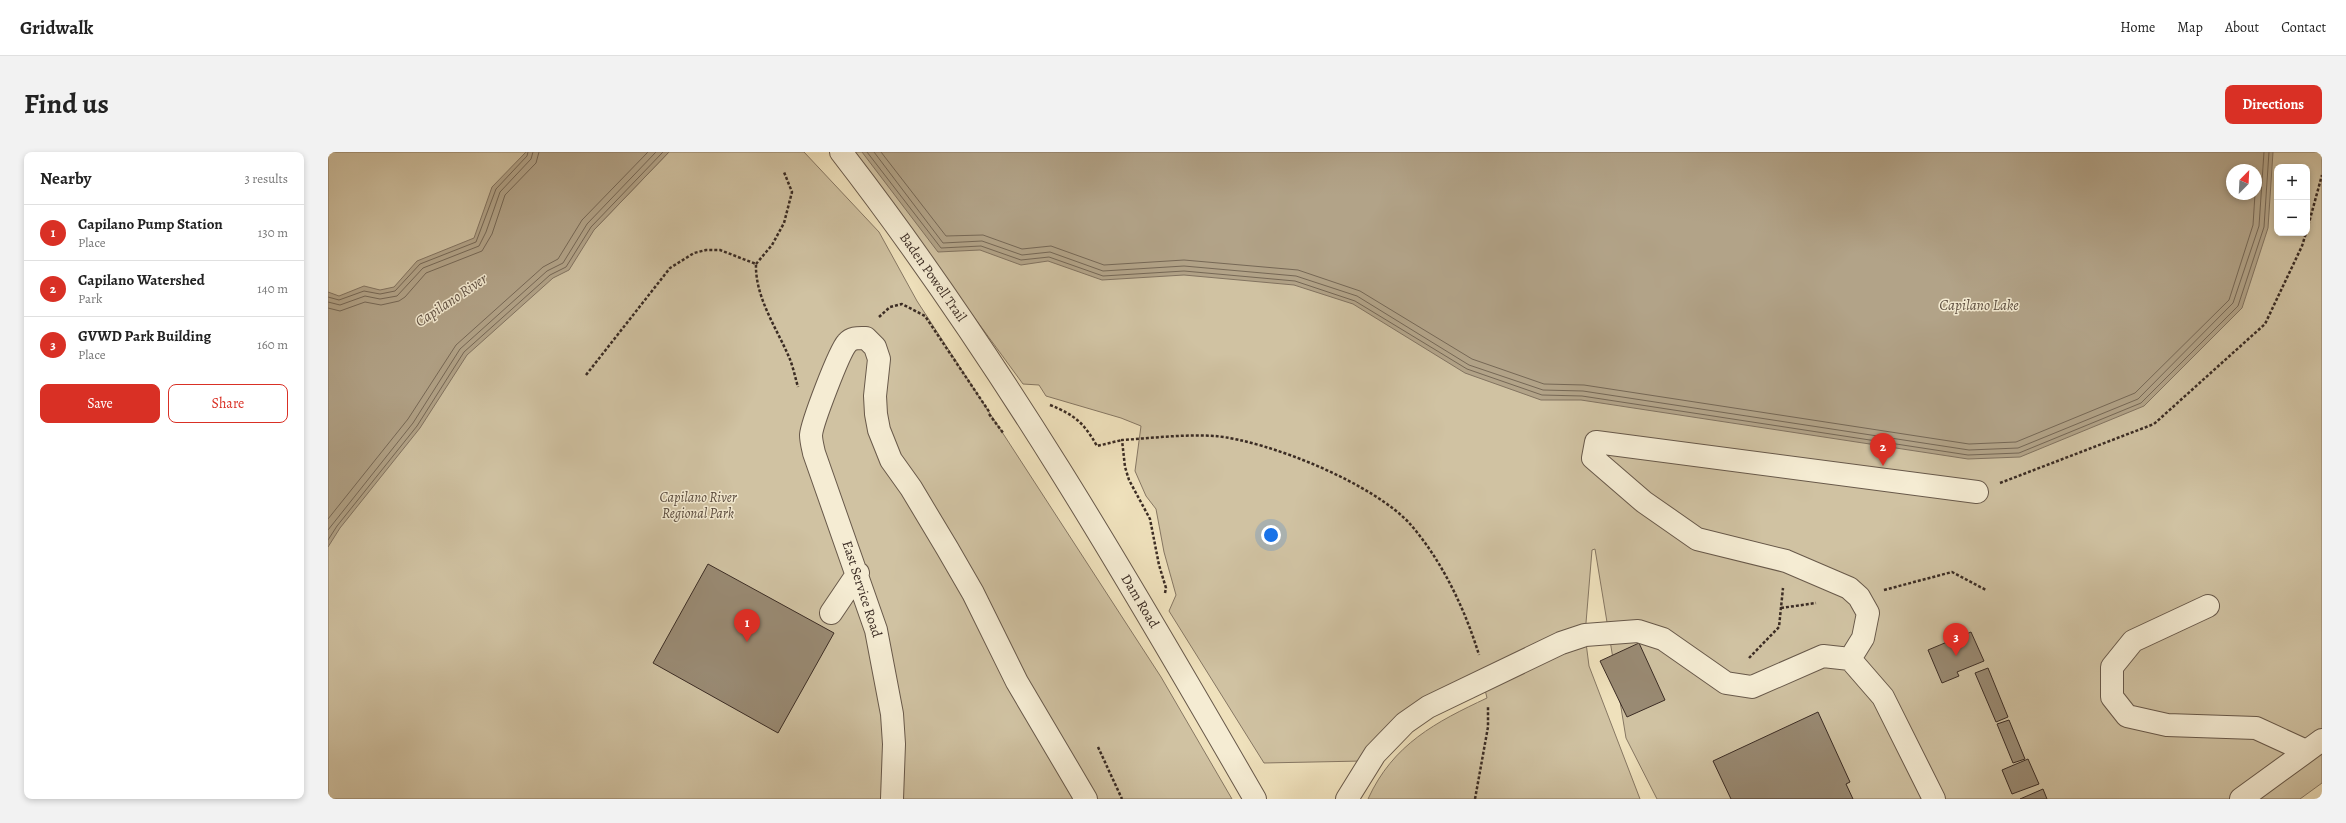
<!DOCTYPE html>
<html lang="en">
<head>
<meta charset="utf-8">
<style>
  :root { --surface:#fff; --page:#f2f2f2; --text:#222; --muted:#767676; --line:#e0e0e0; --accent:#d93025 }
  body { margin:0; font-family:Alegreya,serif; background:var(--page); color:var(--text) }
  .controls { position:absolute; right:12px; top:12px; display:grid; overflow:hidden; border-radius:8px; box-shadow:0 2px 6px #0003 }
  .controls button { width:36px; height:36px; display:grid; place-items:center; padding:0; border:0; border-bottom:1px solid var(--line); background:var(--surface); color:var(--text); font:20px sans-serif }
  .compass { position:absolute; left:1898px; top:12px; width:36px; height:36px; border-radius:50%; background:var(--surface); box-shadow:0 2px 6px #0003; rotate:24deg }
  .you { position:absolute; left:943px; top:383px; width:14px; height:14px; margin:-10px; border:3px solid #fff; border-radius:50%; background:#1a73e8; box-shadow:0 0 0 6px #1a73e833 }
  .badge { display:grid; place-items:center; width:26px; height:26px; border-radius:50%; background:var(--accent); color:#fff; font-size:13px; font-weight:700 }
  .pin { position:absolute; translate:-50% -33px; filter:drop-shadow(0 1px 2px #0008) }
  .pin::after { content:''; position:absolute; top:21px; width:14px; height:12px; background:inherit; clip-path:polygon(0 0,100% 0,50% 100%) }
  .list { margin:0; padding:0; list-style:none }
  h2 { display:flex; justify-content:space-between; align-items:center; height:52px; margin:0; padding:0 16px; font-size:17px }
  h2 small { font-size:13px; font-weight:400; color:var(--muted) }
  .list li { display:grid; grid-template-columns:26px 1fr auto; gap:12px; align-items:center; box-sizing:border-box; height:56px; padding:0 16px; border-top:1px solid var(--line) }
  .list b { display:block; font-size:15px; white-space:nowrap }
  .list p { margin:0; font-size:13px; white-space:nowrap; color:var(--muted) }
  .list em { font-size:13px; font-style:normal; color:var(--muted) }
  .actions { display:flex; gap:8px; padding:12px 16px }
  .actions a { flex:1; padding:9px 0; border:1px solid var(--accent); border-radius:8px; text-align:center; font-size:14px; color:var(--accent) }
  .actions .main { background:var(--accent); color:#fff }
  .map { position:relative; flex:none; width:1994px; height:647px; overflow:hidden; border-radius:8px }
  header { display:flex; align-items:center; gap:24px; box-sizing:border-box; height:56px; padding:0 20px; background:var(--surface); border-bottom:1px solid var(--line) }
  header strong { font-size:19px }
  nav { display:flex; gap:22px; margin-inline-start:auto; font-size:14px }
  .intro { display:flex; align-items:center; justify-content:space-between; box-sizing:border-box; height:96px; padding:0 24px }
  h1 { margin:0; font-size:28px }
  .button { padding:10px 18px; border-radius:8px; background:var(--accent); color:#fff; font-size:14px; font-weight:700 }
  main { display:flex; gap:24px; padding:0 24px }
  aside { flex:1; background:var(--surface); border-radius:8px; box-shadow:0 2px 6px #0003 }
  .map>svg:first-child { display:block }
</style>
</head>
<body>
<header>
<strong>Gridwalk</strong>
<nav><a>Home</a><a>Map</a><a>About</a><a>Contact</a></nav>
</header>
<div class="intro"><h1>Find us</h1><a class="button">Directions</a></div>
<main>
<aside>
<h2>Nearby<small>3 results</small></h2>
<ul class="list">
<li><span class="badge">1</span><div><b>Capilano Pump Station</b><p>Place</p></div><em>130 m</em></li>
<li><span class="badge">2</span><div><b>Capilano Watershed</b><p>Park</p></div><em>140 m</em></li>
<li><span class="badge">3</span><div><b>GVWD Park Building</b><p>Place</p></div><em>160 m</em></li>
</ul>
<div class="actions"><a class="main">Save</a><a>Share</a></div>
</aside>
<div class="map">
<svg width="1994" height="647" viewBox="0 0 1994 647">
  <rect width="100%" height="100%" fill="#efe1bc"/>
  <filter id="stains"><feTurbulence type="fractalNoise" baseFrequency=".005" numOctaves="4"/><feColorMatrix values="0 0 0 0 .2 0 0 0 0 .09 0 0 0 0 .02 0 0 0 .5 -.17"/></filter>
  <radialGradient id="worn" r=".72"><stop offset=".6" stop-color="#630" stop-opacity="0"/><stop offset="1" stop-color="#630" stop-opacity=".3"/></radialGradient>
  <!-- green -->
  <path fill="#d0c2a2" stroke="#867763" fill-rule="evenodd" d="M0,0H198L191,8L266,78L341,0H476L551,80L589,149L833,525L904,647H0Z
    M525,0H1994V631L1972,647H1329L1298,586L1267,397L1264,398L1257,483L1261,514L1312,647H1040C1065,592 1108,570 1159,546L1153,521L1035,609L936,611L841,459L848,443L836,400L828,357L818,344L807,319L813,274L793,266L718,244L711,233L695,232ZM1949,15H1979V81H1949ZM1904,18H1928V42H1904Z"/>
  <!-- water -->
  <path fill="#b2a388" stroke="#827360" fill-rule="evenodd" d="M198,0H341L266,78L241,118L225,126L139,203L92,276L12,376L0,395V140L11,144L36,134L52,138L66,135L89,109L146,86L164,35Z
    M534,0H1945L1940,76L1914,156L1816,254L1692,305L1640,307L1253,248H1213L1137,221L1025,152L966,133L856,123L774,128L720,109L693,113L652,98L610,100ZM1904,18H1928V42H1904Z"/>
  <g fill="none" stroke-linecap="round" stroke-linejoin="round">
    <!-- shore -->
    <path stroke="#766856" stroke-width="1" d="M539,0L613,96L653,94L693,108L721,105L775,124L856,119L967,129L1027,149L1139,217L1214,243L1254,244L1640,303L1691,301L1813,251L1910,154L1936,75L1941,0
      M546,0L615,91L654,89L694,103L722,100L775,119L856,114L968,124L1029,144L1141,213L1215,238L1255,239L1641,298L1690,296L1810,247L1905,151L1931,74L1936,0
      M553,0L618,84L655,83L694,97L723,94L776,113L856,108L970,118L1032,139L1144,207L1216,232L1256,233L1641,292L1688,290L1807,241L1901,148L1925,73L1927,42
      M0,145L11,148L36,139L52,142L67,139L92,112L148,90L168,37L199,4L200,0
      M0,150L12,153L37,144L52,147L69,144L95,116L151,94L158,80L172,40L203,7L205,0
      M0,156L12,159L37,150L53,153L71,149L77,145L98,121L154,99L164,82L177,43L208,11L211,0
      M0,367L80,267L128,193L215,115L230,107L254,68L320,0
      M0,378L85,271L132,197L219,119L235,111L259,72L328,0
      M0,388L9,374L89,274L136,200L222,123L238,115L263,75L335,0"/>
  </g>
  <!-- building -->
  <path fill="#998a73" stroke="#3b2c24" d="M380,412L506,481L450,581L325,511Z
    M1643,480L1656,509L1629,520L1631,524L1614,531L1600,498Z
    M1311,491L1337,548L1299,565L1272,509Z
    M1660,516L1680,565L1668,570L1647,521Z
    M1490,560L1522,630L1518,632L1525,647H1403L1385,609Z
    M1681,568L1697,607L1685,611L1669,572Z
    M1700,607L1711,632L1684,642L1674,618Z
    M1715,637L1719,647H1692Z"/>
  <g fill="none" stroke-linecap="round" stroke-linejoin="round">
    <!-- minor casing -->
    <g stroke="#68594a" stroke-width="24">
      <path id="minor" d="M513,0C670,203 799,425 927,647
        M1880,454L1805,489L1784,515V545L1799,564L1839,573L1928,576L1978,599
        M503,461L530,421
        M1522,507L1535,486L1540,461L1531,445L1521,436L1458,409L1369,387L1316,350L1265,306L1268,290L1649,340
        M564,647L566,592L564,562L548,478L486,301C485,296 483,289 483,283C484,271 511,200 519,191C524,185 531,186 538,186L547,195L551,207L547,244L548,262L551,278L563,308L583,336L619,396L645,441L689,530L758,647
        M1019,647L1047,602L1077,571L1100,555L1233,491L1257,483L1310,479L1335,487L1398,531L1424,535L1495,504L1522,507L1555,545L1606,647
        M1913,647L1994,588"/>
    </g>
    <!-- path -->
    <path stroke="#3b2c24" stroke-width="2.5" stroke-dasharray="3 2" stroke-linecap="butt" d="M1979,78L1994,23
      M428,112L444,93L456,71L464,40L456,20
      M551,165L562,155L574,152L597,164L662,261
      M258,223L342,116L366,101L378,98H392L428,112C427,145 448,175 461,205C465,214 467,225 470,235
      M722,253C747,263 756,271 769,294L794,288
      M661,262L676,282
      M1672,331L1826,272L1937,172L1974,94L1978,81
      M1556,438L1624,420L1658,438
      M837,441L838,436L831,413L822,367L801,328L797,315L794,288C825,286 856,282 887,284C941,289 1047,332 1083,373C1114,409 1137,457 1151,503
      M1453,456L1488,451
      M1421,506L1451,475L1455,436
      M770,595L794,647
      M1147,647L1160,575V555"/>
    <!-- minor -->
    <use href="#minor" stroke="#f5ecd3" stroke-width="22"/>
  </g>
  <g text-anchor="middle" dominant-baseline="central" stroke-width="3" stroke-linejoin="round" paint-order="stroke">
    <!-- street labels -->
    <g font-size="14" fill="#3b2c24" stroke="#f5ecd3">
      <text transform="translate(605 125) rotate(55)">Baden Powell Trail</text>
      <text transform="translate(534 437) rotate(72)">East Service Road</text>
      <text transform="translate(812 449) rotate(59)">Dam Road</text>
    </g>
    <!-- park labels -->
    <g font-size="14" font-style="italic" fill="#594a3d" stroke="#f5ecd3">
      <text x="370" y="345">Capilano River<tspan x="370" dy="16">Regional Park</tspan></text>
    </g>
    <!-- water labels -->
    <g font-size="15" font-style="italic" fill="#5f5042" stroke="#f5ecd3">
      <text transform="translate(123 148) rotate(-34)">Capilano River</text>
      <text x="1651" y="153">Capilano Lake</text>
    </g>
  </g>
  <rect width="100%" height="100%" filter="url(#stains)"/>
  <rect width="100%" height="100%" fill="url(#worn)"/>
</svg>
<div class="controls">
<button>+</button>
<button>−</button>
</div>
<svg class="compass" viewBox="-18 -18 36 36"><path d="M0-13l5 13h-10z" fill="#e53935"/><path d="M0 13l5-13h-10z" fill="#767676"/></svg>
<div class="you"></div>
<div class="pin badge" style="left:419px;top:490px">1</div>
<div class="pin badge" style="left:1555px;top:314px">2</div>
<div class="pin badge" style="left:1628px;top:504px">3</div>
</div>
</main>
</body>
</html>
